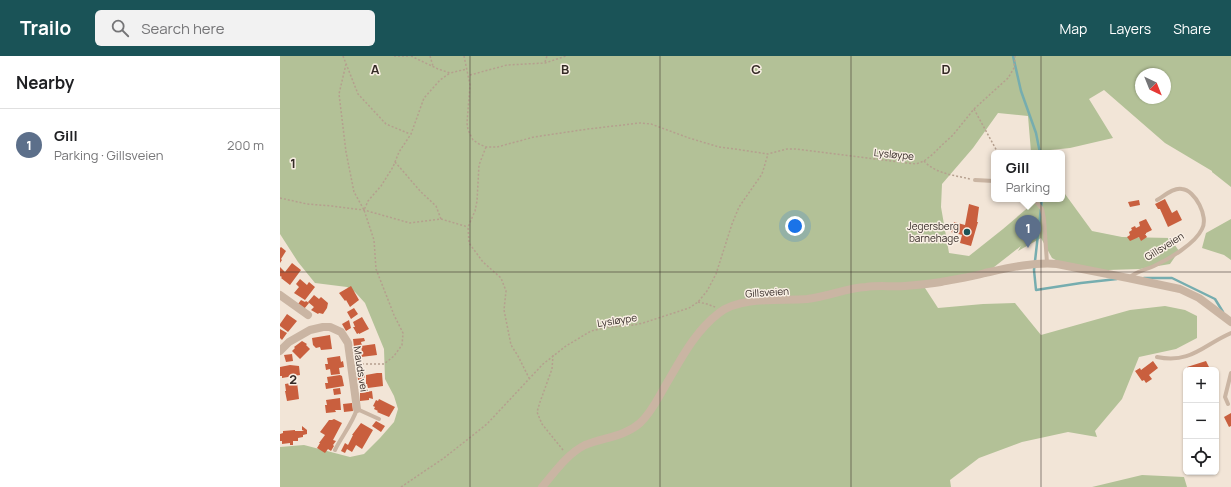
<!DOCTYPE html>
<html lang="en">
<head>
<meta charset="utf-8">
<style>
  :root { --surface:#fff; --page:#f2f2f2; --text:#202124; --muted:#757577; --line:#e0e0e0; --accent:#1a5357 }
  body { margin:0; font-family:Manrope,sans-serif; background:var(--page); color:var(--text) }
  .controls { position:absolute; right:12px; bottom:12px; display:grid; overflow:hidden; border-radius:6px; box-shadow:0 1px 3px #0004 }
  .controls button { width:36px; height:36px; display:grid; place-items:center; padding:0; border:0; border-bottom:1px solid var(--line); background:var(--surface); color:var(--text); font:20px sans-serif }
  .compass { position:absolute; left:855px; top:12px; width:36px; height:36px; border-radius:50%; background:var(--surface); box-shadow:0 1px 3px #0004; rotate:137deg }
  .you { position:absolute; left:515px; top:170px; width:14px; height:14px; margin:-10px; border:3px solid #fff; border-radius:50%; background:#1a73e8; box-shadow:0 0 0 6px #1a73e833 }
  .badge { display:grid; place-items:center; width:26px; height:26px; border-radius:50%; background:var(--accent); color:#fff; font-size:13px; font-weight:700 }
  .pin { position:absolute; translate:-50% -33px; filter:drop-shadow(0 1px 2px #0008) }
  .pin::after { content:''; position:absolute; top:21px; width:14px; height:12px; background:inherit; clip-path:polygon(0 0,100% 0,50% 100%) }
  .popup { position:absolute; left:711px; top:94px; width:74px; height:52px; box-sizing:border-box; display:grid; place-content:center; border-radius:6px; background:var(--surface); filter:drop-shadow(0 1px 3px #0005); font-size:13px; white-space:nowrap; color:var(--muted) }
  .popup b { font-size:15px; color:var(--text) }
  .popup::after { content:''; position:absolute; left:50%; top:100%; margin-left:-8px; border:8px solid transparent; border-top-color:var(--surface) }
  .list { margin:0; padding:0; list-style:none }
  h2 { display:flex; justify-content:space-between; align-items:center; height:52px; margin:0; padding:0 16px; font-size:17px }
  h2 small { font-size:13px; font-weight:400; color:var(--muted) }
  .list li { display:grid; grid-template-columns:26px 1fr auto; gap:12px; align-items:center; box-sizing:border-box; height:72px; padding:0 16px; border-top:1px solid var(--line) }
  .list b { display:block; font-size:15px; white-space:nowrap }
  .list p { margin:0; font-size:13px; white-space:nowrap; color:var(--muted) }
  .list em { font-size:13px; font-style:normal; color:var(--muted) }
  .icon { flex:none; width:22px; height:22px; fill:none; stroke:currentColor; stroke-width:2; stroke-linecap:round; stroke-linejoin:round }
  .map { position:relative; flex:none; width:951px; height:431px; overflow:hidden }
  header { display:flex; align-items:center; gap:24px; box-sizing:border-box; height:56px; padding:0 20px; background:var(--accent); color:#fff }
  header strong { font-size:19px }
  nav { display:flex; gap:22px; margin-inline-start:auto; font-size:14px }
  .search { width:280px; height:36px; background:var(--page); display:flex; align-items:center; gap:10px; box-sizing:border-box; padding:0 14px; border-radius:6px; color:var(--muted); font-size:15px }
  main { display:flex }
  aside { flex:1; background:var(--surface) }
  .map>svg:first-child { display:block }
</style>
</head>
<body>
<header>
<strong>Trailo</strong>
<div class="search"><svg class="icon" aria-label="search" viewBox="0 0 24 24"><circle cx="10" cy="10" r="6"/><path d="M15 15l6 6"/></svg>Search here</div>
<nav><a>Map</a><a>Layers</a><a>Share</a></nav>
</header>
<main>
<aside>
<h2>Nearby<small></small></h2>
<ul class="list">
<li><span class="badge" style="background:#5c6f8a">1</span><div><b>Gill</b><p>Parking · Gillsveien</p></div><em>200 m</em></li>
</ul>
</aside>
<div class="map">
<svg width="951" height="431" viewBox="0 0 951 431">
  <rect width="100%" height="100%" fill="#f2e5d7"/>
  <!-- green -->
  <path fill="#b3c197" fill-rule="evenodd" d="M0,0H951V131L932,116V115L885,87L824,34L809,43L833,82L790,92L751,96L748,60L718,57L693,92L662,128L661,151L669,197L689,200L723,173L758,143H782V138H785L812,175L842,181L890,182L899,195L890,208L860,213L796,215L772,202L761,182L738,195L741,190L709,215L645,232L658,252L703,248L735,247L761,279L850,254L885,250L905,254L917,260V282L896,293L859,301L842,343L815,375L817,381L788,376L742,386L699,402L670,424L671,431H0V391L24,389L70,401L84,398L100,382L114,366L118,353L114,340L105,323L104,293L85,247L75,236L67,231L35,227L18,206L0,178ZM861,18H885V42H861Z
    M951,163V204L944,199L922,192L926,177Z
    M862,419L904,421L907,431H812Z"/>
  <g fill="none" stroke-linecap="round" stroke-linejoin="round">
    <!-- stream -->
    <path stroke="#76adaf" stroke-width="2.5" d="M733,0L741,35L756,77L760,97
      M762,143L754,214L756,234L801,227L837,223
      M864,222H892L935,243L943,256"/>
  </g>
  <!-- building -->
  <path fill="#c95f3e" d="M885,143L892,157L897,154L902,164L888,171L880,153H878L875,148Z
    M859,144L860,149L850,151L848,146Z
    M689,148L699,151L697,166H698L691,190L680,187L682,179L671,176L674,166L685,169Z
    M866,163L872,174L866,177V178H865L867,181L861,185L859,181L850,185L847,181L850,179L849,176L852,174L851,172L855,170L856,172L860,170L859,166Z
    M1,191L6,195L1,203L2,204L0,207V192Z
    M12,207L21,214L10,229L1,222L2,221L0,220V211L5,216Z
    M20,223L27,229L29,226L35,231L25,244L14,237L19,231L16,228Z
    M71,230L79,244L70,251L66,244L65,245L59,237Z
    M34,239L39,243L41,241L48,247L47,252L43,258L39,257L38,258L31,254L34,251L28,246Z
    M21,244L25,246L26,245L29,247L24,253L18,248Z
    M74,252L78,258L71,263L67,256Z
    M7,258L17,265L8,276L0,270V268Z
    M82,261L89,273L79,278V277L77,278L73,271H75L73,266Z
    M69,264L71,272L66,275L62,268Z
    M0,273L7,277L2,284L0,282Z
    M50,279L52,293L41,294L40,291L36,292L33,289L32,282Z
    M84,282L85,285L81,286L82,290L74,291L73,283Z
    M22,285L27,288L26,289L30,293L20,303L12,295L15,292L14,291Z
    M95,288L97,299L81,301L80,296H82L81,290Z
    M12,298L13,305L6,306L4,299Z
    M60,300L61,306L63,305L64,311L59,312L60,318L51,319L50,313L46,314L45,308H48L47,302Z
    M873,305L878,312L869,319L872,323L866,327L864,324L862,325L855,315L860,312L861,314Z
    M926,305L929,311L925,313L908,314L907,311Z
    M10,309L19,310L20,319L2,322V320H0V311Z
    M84,315L85,323L78,324L77,316Z
    M97,317H102L103,330L88,332L87,328H86V319Z
    M60,319L62,320L64,330L46,333L45,327H48L47,321Z
    M17,326L19,343L7,345L5,335H6L5,328Z
    M60,332L61,338L54,339L53,333Z
    M92,335L93,343L89,342V344L80,345V337Z
    M60,342L61,354H55L56,356L46,357L45,349H47L46,344Z
    M99,343L115,351L109,361L97,356L98,355L94,353L95,351L93,350L96,344L98,345Z
    M72,347L73,355L64,356L63,348Z
    M951,357V370L949,371L944,361Z
    M54,363L62,367L53,384L56,385L53,389L54,390L51,395L48,393L45,397L37,392L40,387H39L45,379L40,376L49,364H52Z
    M96,365L105,370L101,376L92,370Z
    M81,367L93,374L82,393L76,389L72,396L67,393L65,397L61,395L65,387L68,389L73,379H72Z
    M22,370L27,374V378L23,379V381L18,382V385H13V389H10V387L2,388V385H0V378L3,377V375L15,374V375H24L22,374Z"/>
  <g fill="none" stroke-linecap="round" stroke-linejoin="round">
    <!-- path -->
    <path stroke="#b59f8e" stroke-width="1.5" stroke-dasharray="2 2" stroke-linecap="butt" d="M63,0L78,38L106,68L130,78
      M114,0H130
      M131,0L158,13L170,17L187,13
      M150,0L153,10
      M184,0L190,29L187,67L188,74L193,84L199,88L206,91H217L254,81L308,73L360,67L371,68L409,82L439,91L455,93L488,98L507,93H515L636,108L644,105L653,98L662,89L673,79L694,53L728,22L734,12L735,0
      M265,6L267,0
      M66,8L59,38L66,96L74,136L84,154
      M190,19L227,9L265,7L286,0
      M694,53L718,97
      M206,91L199,109L197,145L195,155L188,171L189,187L203,206L221,222L226,235L224,254L231,289L238,300L249,322
      M644,105C656,118 674,119 690,123
      M115,106L141,136L156,150L161,163
      M0,142L27,148L52,150L84,154L130,167L161,163L188,171
      M418,246L427,248L435,251
      M273,299L272,313L260,346L257,356L262,368L283,394
      M78,308H104L114,300L122,289L123,277L114,259L96,213L94,184L84,154L88,145L101,130L113,111L119,96L131,78L144,42L160,24L170,17
      M121,431L164,402L207,368L263,308L286,290L311,275L329,271L354,269L363,267L409,252L418,246L427,235L436,218L452,168L459,151L482,118L488,98"/>
    <!-- service -->
    <path stroke="#cab5a3" stroke-width="4" d="M695,124L714,125
      M754,143L762,153L764,163L767,207
      M849,222C855,216 865,214 874,210C889,203 915,188 922,173C929,161 915,134 902,133C894,131 884,140 877,144
      M877,301C911,308 923,289 951,277
      M948,348L945,341L951,317
      M55,394C62,380 72,368 77,353L99,363"/>
    <!-- minor -->
    <path stroke="#cab5a3" stroke-width="8" d="M0,239L28,259
      M0,295L9,286L30,274L43,271H50L61,276L68,287L77,353
      M262,431C275,416 287,398 305,389C324,381 344,381 360,367C371,357 377,344 384,332C400,305 414,276 439,257C461,240 501,245 527,243C547,241 566,232 586,231C599,229 612,231 625,230C637,229 649,228 661,226C676,223 691,221 705,217C728,212 753,206 777,208L848,222L900,233L919,242L951,266"/>
  </g>
  <!-- grid -->
  <path fill="none" stroke="#342a26" stroke-width="1" stroke-opacity="0.55" d="M190,0V431M380,0V431M571,0V431M761,0V431M0,216H951"/>
  <!-- markers -->
  <circle fill="#1a5357" stroke="#f9efe4" stroke-width="1.5" cx="687" cy="176" r="4"/>
  <g text-anchor="middle" dominant-baseline="central" stroke-width="3" stroke-linejoin="round" paint-order="stroke">
    <!-- street labels -->
    <g font-size="10" fill="#342a26" stroke="#f9efe4">
      <text transform="translate(614 98) rotate(6)">Lysløype</text>
      <text transform="translate(884 190) rotate(-32)">Gillsveien</text>
      <text transform="translate(487 236) rotate(-4)">Gillsveien</text>
      <text transform="translate(337 264) rotate(-9)">Lysløype</text>
      <text transform="translate(81 313) rotate(81)">Mauds vei</text>
    </g>
    <!-- poi labels -->
    <g font-size="10" fill="#342a26" stroke="#f9efe4" text-anchor="end">
      <text x="679" y="170">Jegersberg<tspan x="679" dy="12">barnehage</tspan></text>
    </g>
  </g>
  <g font-size="13" text-anchor="middle" font-weight="bold" fill="#342a26" stroke="#f9efe4" stroke-width="3" stroke-linejoin="round" paint-order="stroke">
    <text x="95" y="18">A</text>
    <text x="285" y="18">B</text>
    <text x="476" y="18">C</text>
    <text x="666" y="18">D</text>
    <text x="13" y="112">1</text>
    <text x="13" y="328">2</text>
  </g>
</svg>
<div class="controls">
<button>+</button>
<button>−</button>
<button><svg class="icon" aria-label="locate" viewBox="0 0 24 24"><circle cx="12" cy="12" r="6"/><path d="M12 2v4M12 18v4M2 12h4M18 12h4"/></svg></button>
</div>
<svg class="compass" viewBox="-18 -18 36 36"><path d="M0-13l5 13h-10z" fill="#e53935"/><path d="M0 13l5-13h-10z" fill="#757577"/></svg>
<div class="you"></div>
<div class="pin badge" style="left:748px;top:192px;background:#5c6f8a">1</div>
<div class="popup"><b>Gill</b>Parking</div>
</div>
</main>
</body>
</html>
